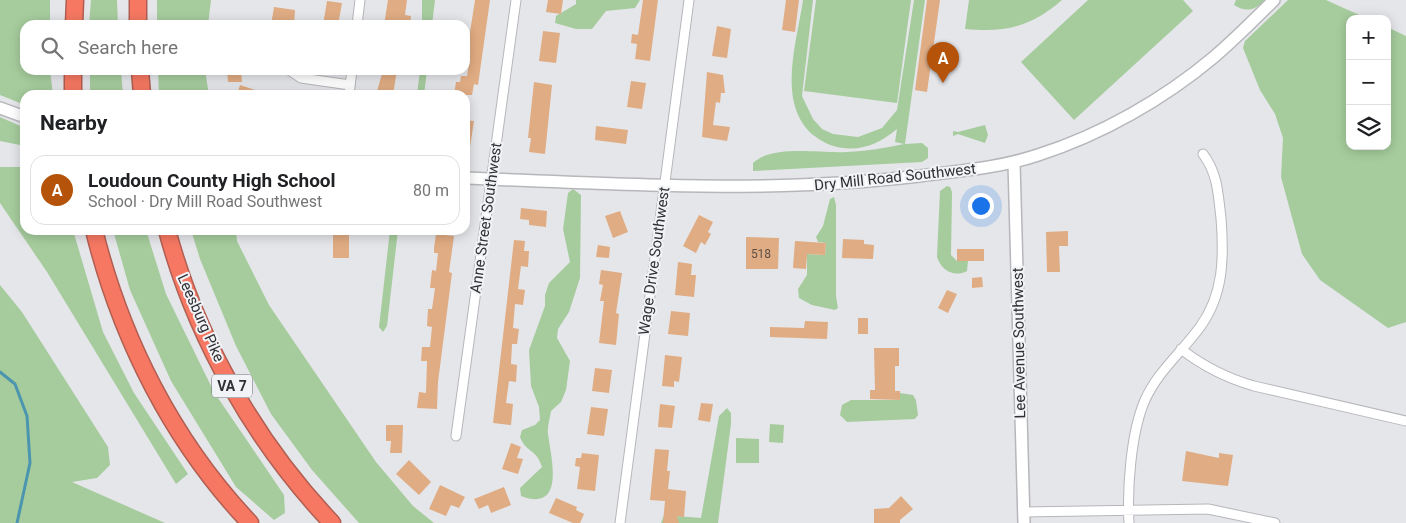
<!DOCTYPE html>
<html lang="en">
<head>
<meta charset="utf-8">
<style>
  :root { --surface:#fff; --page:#f6f6f6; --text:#202124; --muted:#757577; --line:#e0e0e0; --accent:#b45309 }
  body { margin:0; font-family:Roboto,sans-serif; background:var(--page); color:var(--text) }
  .controls { position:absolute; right:15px; top:15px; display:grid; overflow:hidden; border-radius:10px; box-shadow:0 2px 12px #0003 }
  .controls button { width:45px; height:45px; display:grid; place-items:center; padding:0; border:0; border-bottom:1px solid var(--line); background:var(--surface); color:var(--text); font:25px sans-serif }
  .you { position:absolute; left:980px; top:205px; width:18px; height:18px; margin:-12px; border:4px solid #fff; border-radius:50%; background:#1a73e8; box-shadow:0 0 0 8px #1a73e833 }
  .badge { display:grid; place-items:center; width:32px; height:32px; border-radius:50%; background:var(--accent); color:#fff; font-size:16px; font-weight:700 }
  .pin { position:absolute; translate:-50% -41px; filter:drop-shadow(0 1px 2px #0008) }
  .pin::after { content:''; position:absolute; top:26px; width:18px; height:15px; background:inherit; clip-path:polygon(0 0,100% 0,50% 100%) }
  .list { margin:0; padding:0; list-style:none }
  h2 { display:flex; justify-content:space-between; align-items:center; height:65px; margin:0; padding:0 20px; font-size:21px }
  h2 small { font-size:16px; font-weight:400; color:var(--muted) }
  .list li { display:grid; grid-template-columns:32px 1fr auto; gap:15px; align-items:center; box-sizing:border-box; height:70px; margin:0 10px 10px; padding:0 10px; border:1px solid var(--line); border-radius:15px }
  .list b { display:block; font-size:19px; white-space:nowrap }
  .list p { margin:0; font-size:16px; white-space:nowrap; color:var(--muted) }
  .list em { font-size:16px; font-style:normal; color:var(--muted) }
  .icon { flex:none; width:28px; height:28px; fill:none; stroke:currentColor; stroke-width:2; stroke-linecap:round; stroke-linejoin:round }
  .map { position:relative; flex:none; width:1406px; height:523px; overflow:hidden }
  .search { position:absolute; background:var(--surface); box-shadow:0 2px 12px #0003; left:20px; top:20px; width:450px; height:55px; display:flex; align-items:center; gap:12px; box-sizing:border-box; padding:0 18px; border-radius:15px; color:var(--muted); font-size:19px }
  .panel { position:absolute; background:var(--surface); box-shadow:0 2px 12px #0003; left:20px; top:90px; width:450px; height:145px; border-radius:15px }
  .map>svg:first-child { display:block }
</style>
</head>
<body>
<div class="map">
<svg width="1406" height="523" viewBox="0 0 1406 523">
  <rect width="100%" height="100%" fill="#e5e6ea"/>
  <!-- green -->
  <path fill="#a6cc9d" d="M0,0H50V25H25V70H50L53,95H25V105L0,95Z
    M91,0H117L118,25H89Z
    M157,0H211L208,25H157Z
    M422,0H435L432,25H422Z
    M576,0H640L635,8L606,11L592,29H576L555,23L556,16L576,4Z
    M803,0H813L802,96L813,119L822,129L833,134L858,137L882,128L897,110L914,0H925L905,144L922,143L928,148V158L922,162L753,171V163C773,144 822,154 847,152C866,151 886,148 904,144L895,142L897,129C879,144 861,152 837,147C828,145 820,140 813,135C776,103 797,42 803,0Z
    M816,0H911L897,103L804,91Z
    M969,0H1062C1031,27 1005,33 965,29Z
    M1088,0H1183L1193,11L1074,120L1021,62Z
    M1236,0H1265C1255,10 1247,13 1234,5Z
    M1288,0H1326L1368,19H1350V146H1387V27L1406,36V322L1388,328L1320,280L1302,254L1281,177L1283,138L1275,114L1260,90L1243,48L1245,41Z
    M90,70H121L123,95H90Z
    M158,70H205L209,95H159Z
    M420,70H427L424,95H417Z
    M0,117L25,128V146L0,141Z
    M985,125L988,135L985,143L958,134L953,136V131L958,132Z
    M0,167H25V230H73L103,332L134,393L188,474L176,484L47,272L0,203Z
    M947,186L950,187L952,192L951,255L957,261H968L967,271C954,278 941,270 937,257L940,191Z
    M573,189L581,195L580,278L569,312L558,329L557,338L570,361L566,390L561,402L551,411C550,418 547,427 548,434C551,457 566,513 521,496L520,488L542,467C536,448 526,453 520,437L522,430L535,425L540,420L539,407L531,386L529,350L545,306V295L549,283L570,262L563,229L568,193Z
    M834,197L836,205V296L838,308L835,310L812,305L799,298L798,289L807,275V254L825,255L826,243L818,242L816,237L823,226L830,199Z
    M113,230H146L166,294L214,392L284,495L285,513L274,520L236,487L171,381L130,290Z
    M191,230H236L237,241L269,305L376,462L413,506L434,523H359L312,470L271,414L236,346L200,259Z
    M390,230H398L387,326L383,332L379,327Z
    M0,285L22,312L108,447L110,465L97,478L72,482L165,523H0Z
    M900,393L913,395L916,400L918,415L915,419L847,422L840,415L842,405L851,400H900Z
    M727,408L731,413V424L718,523H661L664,515L701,518L719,416Z
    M770,424L784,425L783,443L769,442Z
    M736,438L759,439V463H736Z"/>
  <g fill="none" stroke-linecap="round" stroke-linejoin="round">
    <!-- stream -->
    <path stroke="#4b95ae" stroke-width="3" d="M0,372L15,384L27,416L30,463L17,523"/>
  </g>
  <!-- building -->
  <path fill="#e0ac83" d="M388,0H407L405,15L411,16L410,25H384Z
    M475,0H490L478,85L474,84L472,95H454L456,82H460L461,76H467L470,58H466Z
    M548,0H563L561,14L546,12Z
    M643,0H658L650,61L635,59L637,44L631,43L632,34L638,35Z
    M786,0H799L795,32L782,30Z
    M927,0H940L927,92L915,90Z
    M327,1L342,3L338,25H323Z
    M274,7L295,10L294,25H271Z
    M717,26L731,29L727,58L712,56Z
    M543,31L560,33L556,63L539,61Z
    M227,70H241L242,82H228Z
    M383,70H397L393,95H376Z
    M707,72L723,75L725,93H721L720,103L716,102L713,125L730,127L727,141L702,137Z
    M631,81L646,83L642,109L627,107Z
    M534,82L552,85L545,154L529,152L531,138H528Z
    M240,85L264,93L263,95H237Z
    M465,120L474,121L470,147H465Z
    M596,126L628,130L626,144L595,140Z
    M521,208L547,211L546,227L529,225V220L520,219Z
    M620,211L628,232L613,238L605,216Z
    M699,215L713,222L708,232L711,234L705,245L701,242L696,253L683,246Z
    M333,230H349V258H333Z
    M1068,231V246H1059L1060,272H1047L1046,232Z
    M436,234L454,236L449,272L452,273L438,382L437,409L417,408L419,392L426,393L427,361H421L422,347H430L432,327L427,326L428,309H432L435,288H430L432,270L436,271L438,253H434V248Z
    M746,237L779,238L778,269H746Z
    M843,239L864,240V244L874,245L873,259L842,258Z
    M514,240L525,241L524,251H529L528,267L521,266L518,289L525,290L523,305L515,304L513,328L519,329L517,344H512L511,364L517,365L516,382L509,381L506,403L513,404L511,425L493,423Z
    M795,241L826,243L825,255L807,254L806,269L793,268Z
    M598,245L610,247L609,258L596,257Z
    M957,249H984V261H957Z
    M678,262L692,264L691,275H696L694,297L675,295Z
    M601,270L622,273L616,313L619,314L616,345L599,343L604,301H600L603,285L599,284Z
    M982,277L983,287L972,288V278Z
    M947,290L957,294L948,313L938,308Z
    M671,311L690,313L688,336L668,334Z
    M858,318H868V334H858Z
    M805,321L828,322L827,339L770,337V327L804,328Z
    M874,348H899V366H895V391H900V400L870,399V390H875Z
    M665,355L682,357L679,382L674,381V387L662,386Z
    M595,368L612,370L609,393L592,391Z
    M701,403L713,404L710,422L698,420Z
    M660,404L675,406L672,428L658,427Z
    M591,407L608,409L604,436L587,434Z
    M386,425H403L402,453H390L391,441H386Z
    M511,443L521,447L517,458L523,459L518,474L502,469Z
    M655,449L669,450L667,471H670L668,489L686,491L684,517L677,516L679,523H663L665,501L650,500Z
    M1186,451L1219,458V453L1233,455L1228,486L1182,481Z
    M582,453L599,455L595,491L577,489L580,467L575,466L576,458H581Z
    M409,460L431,482L419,495L396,474Z
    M440,485L465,497L459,508L451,505L446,516L429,509Z
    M504,487L511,505L491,513L488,505L479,509L474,499Z
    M901,496L913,509L900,520V523H874V509L889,508Z
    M556,498L577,507L576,510L584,514L580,523H573L549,513Z"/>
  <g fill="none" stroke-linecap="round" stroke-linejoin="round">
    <!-- minor casing -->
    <g stroke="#b6b7bb" stroke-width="11">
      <path id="minor" d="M357,25L360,0
        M289,70L301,78L350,85
        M349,95L352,70
        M1181,349C1204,367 1226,378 1254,386L1406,421
        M456,436L516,0
        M1023,512L1208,509L1275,523
        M620,523L689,0
        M1129,523C1127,488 1131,432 1145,400C1158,371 1182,352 1200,327C1224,294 1224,257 1221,218C1218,194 1218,174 1203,154"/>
    </g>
    <!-- tertiary casing -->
    <g stroke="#b6b7bb" stroke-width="14">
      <path id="tertiary" d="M0,108L25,117
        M1014,163L1024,523
        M465,178C616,184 768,194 919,176C959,171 999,168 1038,155C1101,135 1164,99 1214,57C1235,39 1255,19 1274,0"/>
    </g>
    <!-- motorway casing -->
    <g stroke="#b15f52" stroke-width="19">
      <path id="motorway" d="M138,0V25
        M74,25L75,0
        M73,70V95
        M140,70L142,95
        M94,230C121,339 173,442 250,523
        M167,230C196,338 255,442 332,523"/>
    </g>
    <!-- minor -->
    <use href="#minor" stroke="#fff" stroke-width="9"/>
    <!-- tertiary -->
    <use href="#tertiary" stroke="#fff" stroke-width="11"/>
    <!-- motorway -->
    <use href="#motorway" stroke="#f67862" stroke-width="16"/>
  </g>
  <g text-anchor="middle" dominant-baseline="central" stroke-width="4" stroke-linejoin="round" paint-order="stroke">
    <!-- number labels -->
    <g font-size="12" fill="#5d5047">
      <text x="761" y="254">518</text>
    </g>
    <!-- shield labels -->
    <rect fill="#f2f3f7" stroke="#6b6b6e" stroke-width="1" x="212" y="374.5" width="40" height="23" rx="4"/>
    <g font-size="14" font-weight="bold" fill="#313133">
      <text x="232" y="386">VA 7</text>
    </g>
    <!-- street labels -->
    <g font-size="15" fill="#313133" stroke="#f2f3f7">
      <text transform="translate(895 177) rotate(-6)">Dry Mill Road Southwest</text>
      <text transform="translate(486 218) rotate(-82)">Anne Street Southwest</text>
      <text transform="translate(654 261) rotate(-82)">Wage Drive Southwest</text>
      <text transform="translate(201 318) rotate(66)">Leesburg Pike</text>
      <text transform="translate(1019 343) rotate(-91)">Lee Avenue Southwest</text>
    </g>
  </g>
</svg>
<div class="controls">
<button>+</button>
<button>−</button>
<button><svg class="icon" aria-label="layers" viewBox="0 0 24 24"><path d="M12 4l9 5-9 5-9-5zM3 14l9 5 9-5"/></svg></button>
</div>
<div class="you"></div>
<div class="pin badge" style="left:943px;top:83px">A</div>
<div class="search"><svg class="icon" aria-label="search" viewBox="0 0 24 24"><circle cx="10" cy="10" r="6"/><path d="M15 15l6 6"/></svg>Search here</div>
<section class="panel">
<h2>Nearby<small></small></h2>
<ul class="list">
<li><span class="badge">A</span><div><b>Loudoun County High School</b><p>School · Dry Mill Road Southwest</p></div><em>80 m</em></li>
</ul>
</section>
</div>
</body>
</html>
